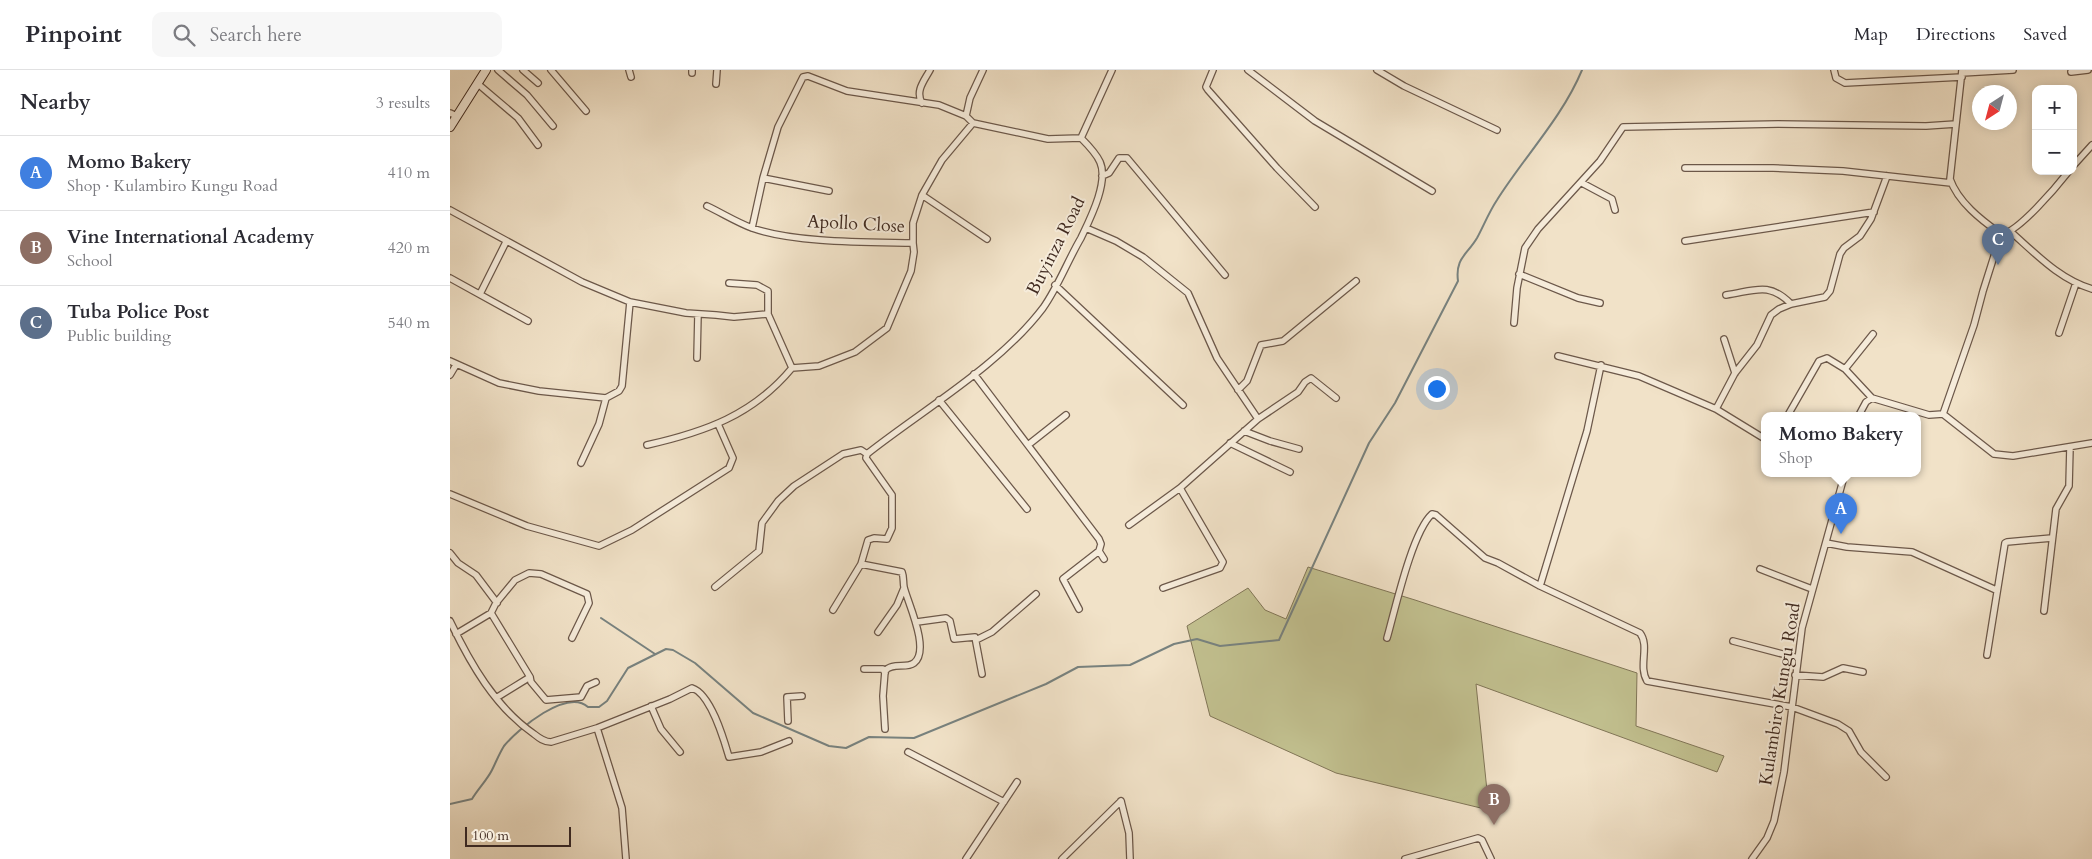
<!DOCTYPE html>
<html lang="en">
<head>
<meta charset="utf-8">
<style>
  :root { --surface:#fff; --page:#f7f7f7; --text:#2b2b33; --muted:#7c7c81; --line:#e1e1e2; --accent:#111827 }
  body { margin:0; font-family:Cardo,serif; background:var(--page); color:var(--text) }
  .controls { position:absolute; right:15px; top:15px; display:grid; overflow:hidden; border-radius:10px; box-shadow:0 2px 12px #0003 }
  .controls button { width:45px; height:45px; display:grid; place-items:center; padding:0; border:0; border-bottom:1px solid var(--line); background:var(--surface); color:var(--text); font:25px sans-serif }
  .compass { position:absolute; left:1522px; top:15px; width:45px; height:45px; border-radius:50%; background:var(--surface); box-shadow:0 2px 12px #0003; rotate:216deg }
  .scale { position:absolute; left:15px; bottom:12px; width:106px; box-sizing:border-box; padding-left:5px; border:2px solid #402a20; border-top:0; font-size:14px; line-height:18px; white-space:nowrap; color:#402a20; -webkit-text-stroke:4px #f6ecdb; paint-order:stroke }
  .you { position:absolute; left:986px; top:318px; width:18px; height:18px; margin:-12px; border:4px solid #fff; border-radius:50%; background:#1a73e8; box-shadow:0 0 0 8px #1a73e833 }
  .badge { display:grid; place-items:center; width:32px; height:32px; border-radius:50%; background:var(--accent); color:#fff; font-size:16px; font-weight:700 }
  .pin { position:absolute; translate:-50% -41px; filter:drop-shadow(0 1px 2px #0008) }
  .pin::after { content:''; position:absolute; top:26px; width:18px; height:15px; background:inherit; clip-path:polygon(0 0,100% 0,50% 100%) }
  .popup { position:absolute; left:1311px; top:342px; width:160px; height:65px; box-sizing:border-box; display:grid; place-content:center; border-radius:10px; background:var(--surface); filter:drop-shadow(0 1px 4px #0005); font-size:16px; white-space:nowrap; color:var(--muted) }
  .popup b { font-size:19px; color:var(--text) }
  .popup::after { content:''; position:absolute; left:50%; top:100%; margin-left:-10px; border:10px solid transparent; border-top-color:var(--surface) }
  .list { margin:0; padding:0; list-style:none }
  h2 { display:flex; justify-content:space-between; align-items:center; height:65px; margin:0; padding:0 20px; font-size:21px }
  h2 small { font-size:16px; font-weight:400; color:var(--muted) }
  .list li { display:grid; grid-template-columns:32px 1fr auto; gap:15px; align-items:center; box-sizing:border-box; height:75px; padding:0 20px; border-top:1px solid var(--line) }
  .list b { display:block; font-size:19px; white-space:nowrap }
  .list p { margin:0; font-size:16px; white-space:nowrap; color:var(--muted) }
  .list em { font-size:16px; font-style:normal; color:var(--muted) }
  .icon { flex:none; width:28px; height:28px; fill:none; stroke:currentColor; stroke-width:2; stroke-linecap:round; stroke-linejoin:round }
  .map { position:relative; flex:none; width:1642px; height:789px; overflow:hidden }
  header { display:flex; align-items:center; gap:30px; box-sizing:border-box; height:70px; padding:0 25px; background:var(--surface); border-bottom:1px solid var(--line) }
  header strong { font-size:24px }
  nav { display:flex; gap:28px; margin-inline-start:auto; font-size:18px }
  .search { width:350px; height:45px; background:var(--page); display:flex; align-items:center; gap:12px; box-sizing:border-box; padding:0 18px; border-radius:10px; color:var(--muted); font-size:19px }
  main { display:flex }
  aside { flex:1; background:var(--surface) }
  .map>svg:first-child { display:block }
</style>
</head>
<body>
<header>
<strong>Pinpoint</strong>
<div class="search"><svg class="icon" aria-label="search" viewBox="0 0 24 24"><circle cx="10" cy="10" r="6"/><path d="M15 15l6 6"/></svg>Search here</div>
<nav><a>Map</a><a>Directions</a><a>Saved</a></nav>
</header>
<main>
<aside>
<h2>Nearby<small>3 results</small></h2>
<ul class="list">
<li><span class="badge" style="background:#3f7fe0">A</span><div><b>Momo Bakery</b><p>Shop · Kulambiro Kungu Road</p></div><em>410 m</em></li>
<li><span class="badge" style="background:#8d6e63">B</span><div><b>Vine International Academy</b><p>School</p></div><em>420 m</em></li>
<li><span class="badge" style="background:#5c6f8a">C</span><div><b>Tuba Police Post</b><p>Public building</p></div><em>540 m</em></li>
</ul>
</aside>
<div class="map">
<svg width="1642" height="789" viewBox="0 0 1642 789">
  <rect width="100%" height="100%" fill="#f1e2c8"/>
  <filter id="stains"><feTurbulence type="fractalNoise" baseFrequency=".004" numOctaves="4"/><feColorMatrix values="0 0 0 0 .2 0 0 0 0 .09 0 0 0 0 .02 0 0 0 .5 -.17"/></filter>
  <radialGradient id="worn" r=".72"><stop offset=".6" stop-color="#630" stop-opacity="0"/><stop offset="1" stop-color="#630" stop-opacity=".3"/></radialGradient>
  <!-- green -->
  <path fill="#c2c190" stroke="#817658" d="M858,497L965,530L1187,603L1186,656L1274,686L1267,702L1026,614L1039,740L886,703L760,646L737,556L798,518L815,540L836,549Z"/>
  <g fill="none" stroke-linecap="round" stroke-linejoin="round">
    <!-- stream -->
    <path stroke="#78827f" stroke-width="2" d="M151,548L205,584
      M0,734L22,729C28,719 37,710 42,700C46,692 49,684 54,676C68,659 117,618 138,637H149L157,631L178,598L216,579L223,580L245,593L303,643L379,676L396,678L419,667L464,668L596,614L628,597L680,595L724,574L747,569L770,576L829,570L919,373L945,333L1008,211C1005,188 1017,185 1027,168C1034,155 1039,142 1047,130C1074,87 1112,48 1132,0"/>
    <!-- minor casing -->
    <g stroke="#6c584a" stroke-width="8">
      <path id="minor" d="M48,0L77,25L103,56
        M73,0L88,13
        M101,0L136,41
        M179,0L181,7
        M242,0V3
        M763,0L756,17L758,20L827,98L865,137
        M798,0L865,51L982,121
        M927,0L954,16L1047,60
        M1384,0L1386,8L1395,13L1512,7
        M1512,0L1500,109C1508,132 1531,150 1551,164
        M1621,2L1638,0
        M1512,3L1563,0
        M28,14L68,48L88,75
        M266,14L267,0
        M472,33C465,21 474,11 480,0
        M0,43L7,46
        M516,46L520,28L533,0
        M1623,96L1642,75
        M1235,98H1323L1393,101L1501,113
        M652,106L659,103L669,88H677L775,205
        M313,108L328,57L353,7L358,6L397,21L489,35L516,46L523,53
        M1132,113L1162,129L1165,140
        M472,125L537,169
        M257,136C272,143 286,152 302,158C345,173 416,172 463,173
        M0,140L132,212L180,232L236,243L266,245L284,247L318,244
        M302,158L313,108L379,121
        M636,158L666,171L693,187L738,223L767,288L808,349L730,418L679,455
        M1561,162C1586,184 1609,209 1642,219
        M1551,164C1567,164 1608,115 1619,101
        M1235,171L1424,142
        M1069,204L1128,228L1150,233
        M0,208L78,251
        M279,213L307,215L318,221V244L342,298
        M605,215L733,335
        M30,224L56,172
        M1276,225C1304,221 1319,211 1341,234
        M1064,253L1067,218L1075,178L1088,159L1150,91L1173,57L1328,54L1476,56L1506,54
        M1609,263L1626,213
        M1274,269L1285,303
        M1108,286L1189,306L1266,339L1285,303L1307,275L1321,245L1329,239L1341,234L1375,227L1380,221L1390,184L1394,178L1410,166L1421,149L1437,106
        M247,288L248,244
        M0,291L49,313L89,321L156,328L169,321L172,316L180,232
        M342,298L369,296L405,282L437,258L461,201L464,182L463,173V153L472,125L492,90L523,53L598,69L631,68
        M524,304L649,469L651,474L649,481L613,509L629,539
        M0,305L6,295
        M788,320L797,311L811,275L833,271L906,211
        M1422,328L1395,299L1423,264
        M489,330L577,439
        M1266,339L1315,369
        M1493,344L1544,384L1563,386L1642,373
        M1338,345L1369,291L1377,288L1395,299
        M1409,345L1416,332L1422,328L1479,345L1493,344L1524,255L1533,221L1551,164
        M808,349L848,322L855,312L861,308L886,328
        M794,361L820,371L849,379
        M780,373L840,402
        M197,375C255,362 303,345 342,298
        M578,375L616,345
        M131,393L149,354L156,328
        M0,424L77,456L149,476L182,460L279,398L283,388L268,354
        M1376,473L1397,477L1462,482L1546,520
        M649,481L654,489
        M0,483L8,493L26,505L47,533
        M411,494L452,502C454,507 453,512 454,517C457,531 481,580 464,593C456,599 442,592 435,601L433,626L435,659
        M1310,499L1362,519
        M1090,516L1137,361L1151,295
        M265,517L309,481L312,453L328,431L344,416L393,384L411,380L417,384
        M713,518L770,498L773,492L730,418
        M383,540L411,494L418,470L424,468L437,469L442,458V425L416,388L417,384C474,339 549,296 593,238C608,217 618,190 631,168C640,149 659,112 650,92C646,83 638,75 631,68L662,0
        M1594,541L1606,439L1619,416L1620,377
        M41,543L80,607
        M0,551C20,593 45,637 84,664C89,668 94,672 101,672L147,658L220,629L242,618C261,624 274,670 279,687L311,682L339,671
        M467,552L496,548L500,551L504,569L525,567L532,604
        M428,562L447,535L454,518
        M6,564L41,543L46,533L65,510L79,503L91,504L137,524L139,533L122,568
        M937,568C945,540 962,462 982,444L986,445L1035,488L1048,493L1090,516L1190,563C1200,576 1188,596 1197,611L1342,637L1388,654L1399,661L1411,682L1436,707
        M526,570L542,562L586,524
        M1283,571L1348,588
        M1537,585L1555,473L1557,472L1602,468
        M414,599H433L435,603
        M1345,605L1373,607L1393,598L1413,602
        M46,628L80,607L81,612L96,630L131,627L137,616L146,612
        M201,636L211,659L230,682
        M338,651L337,627L352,626
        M147,658L172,738L176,789
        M458,682L554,732
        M671,731L679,763L680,789
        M516,789L567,712
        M612,789L671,731
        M955,789L1028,768L1032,770L1041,789
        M1302,789L1317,768L1324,751L1334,702L1352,558L1395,403"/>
    </g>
    <!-- secondary casing -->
    <g stroke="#402a20" stroke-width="10">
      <path id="secondary" d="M0,57L36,0"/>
    </g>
    <!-- minor -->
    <use href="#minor" stroke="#f6ecdb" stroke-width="5.5"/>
    <!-- secondary -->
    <use href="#secondary" stroke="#f6ecdb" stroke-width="8"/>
  </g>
  <g text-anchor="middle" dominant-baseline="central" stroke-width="4" stroke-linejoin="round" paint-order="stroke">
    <!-- street labels -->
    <g font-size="18" fill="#402a20" stroke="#f6ecdb">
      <text transform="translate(406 154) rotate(3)">Apollo Close</text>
      <text transform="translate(606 176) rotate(-63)">Buyinza Road</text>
      <text transform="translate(1330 624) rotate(-81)">Kulambiro Kungu Road</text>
    </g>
  </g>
  <rect width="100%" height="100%" filter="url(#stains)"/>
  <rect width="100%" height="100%" fill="url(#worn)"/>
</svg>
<div class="controls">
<button>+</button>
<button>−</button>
</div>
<svg class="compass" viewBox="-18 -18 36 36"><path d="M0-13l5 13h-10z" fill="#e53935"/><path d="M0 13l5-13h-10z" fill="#7c7c81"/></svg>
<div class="scale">100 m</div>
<div class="you"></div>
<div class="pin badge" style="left:1391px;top:464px;background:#3f7fe0">A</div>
<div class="popup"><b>Momo Bakery</b>Shop</div>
<div class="pin badge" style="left:1044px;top:755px;background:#8d6e63">B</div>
<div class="pin badge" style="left:1548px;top:195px;background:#5c6f8a">C</div>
</div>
</main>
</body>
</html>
